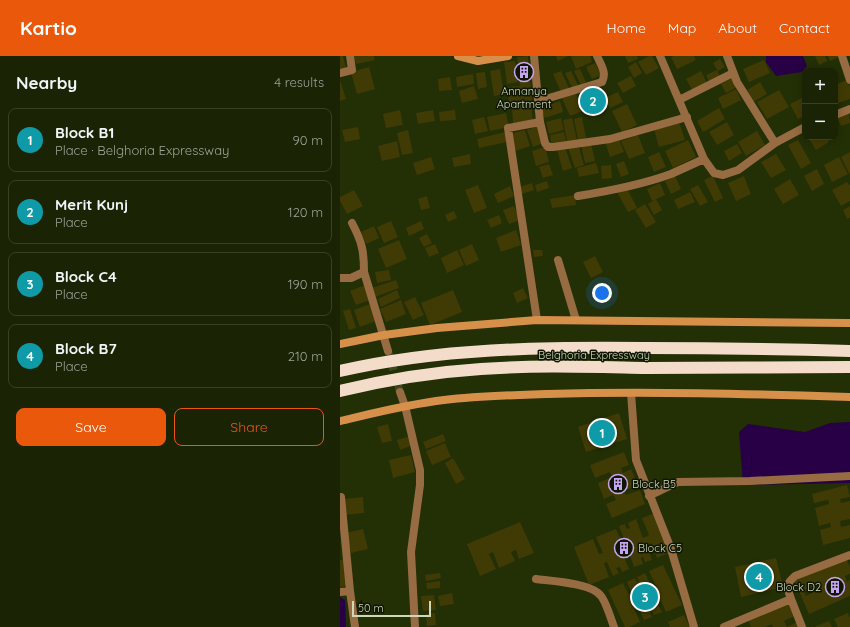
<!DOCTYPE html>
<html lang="en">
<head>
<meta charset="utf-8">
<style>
  :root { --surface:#1a2304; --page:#272f13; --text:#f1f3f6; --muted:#9fa49a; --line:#384026; --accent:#ea580c }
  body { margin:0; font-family:Quicksand,sans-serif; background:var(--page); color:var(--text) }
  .controls { position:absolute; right:12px; top:12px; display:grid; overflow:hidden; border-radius:8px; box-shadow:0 2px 10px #0003 }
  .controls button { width:36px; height:36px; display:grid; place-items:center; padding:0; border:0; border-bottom:1px solid var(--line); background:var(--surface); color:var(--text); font:20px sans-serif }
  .scale { position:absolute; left:12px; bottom:10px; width:79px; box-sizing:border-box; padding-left:4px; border:2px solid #cdd8bb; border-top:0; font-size:11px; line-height:14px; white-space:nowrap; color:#cdd8bb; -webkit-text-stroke:3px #0f1602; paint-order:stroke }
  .you { position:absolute; left:262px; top:237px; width:14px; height:14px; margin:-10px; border:3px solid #fff; border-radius:50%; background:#1a73e8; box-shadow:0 0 0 6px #1a73e833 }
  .badge { display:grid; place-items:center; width:26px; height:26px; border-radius:50%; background:var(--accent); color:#fff; font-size:13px; font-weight:700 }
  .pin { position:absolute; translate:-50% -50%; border:2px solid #fff; box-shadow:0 1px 4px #0006 }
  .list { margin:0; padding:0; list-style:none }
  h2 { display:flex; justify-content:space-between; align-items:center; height:52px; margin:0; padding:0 16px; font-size:17px }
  h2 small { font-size:13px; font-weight:400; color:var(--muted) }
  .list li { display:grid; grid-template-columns:26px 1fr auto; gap:12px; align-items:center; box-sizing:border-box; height:64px; margin:0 8px 8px; padding:0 8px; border:1px solid var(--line); border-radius:8px }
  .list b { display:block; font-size:15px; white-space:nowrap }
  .list p { margin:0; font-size:13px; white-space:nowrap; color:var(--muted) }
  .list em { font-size:13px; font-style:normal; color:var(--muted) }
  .actions { display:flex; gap:8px; padding:12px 16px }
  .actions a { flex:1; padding:9px 0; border:1px solid var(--accent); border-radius:8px; text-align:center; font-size:14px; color:var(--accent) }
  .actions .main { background:var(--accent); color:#fff }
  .map { position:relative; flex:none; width:510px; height:571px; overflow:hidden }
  header { display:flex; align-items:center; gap:24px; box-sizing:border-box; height:56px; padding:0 20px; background:var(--accent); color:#fff }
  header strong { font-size:19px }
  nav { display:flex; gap:22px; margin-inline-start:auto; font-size:14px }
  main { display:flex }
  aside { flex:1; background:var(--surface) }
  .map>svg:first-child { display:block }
</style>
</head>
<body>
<header>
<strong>Kartio</strong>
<nav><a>Home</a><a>Map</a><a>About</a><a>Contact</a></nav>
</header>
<main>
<aside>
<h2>Nearby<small>4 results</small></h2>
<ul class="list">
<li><span class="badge" style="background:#0f9aa8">1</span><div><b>Block B1</b><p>Place · Belghoria Expressway</p></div><em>90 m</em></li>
<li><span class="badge" style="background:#0f9aa8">2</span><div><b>Merit Kunj</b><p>Place</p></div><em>120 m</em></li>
<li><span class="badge" style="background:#0f9aa8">3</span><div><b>Block C4</b><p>Place</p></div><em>190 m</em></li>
<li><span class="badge" style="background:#0f9aa8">4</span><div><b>Block B7</b><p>Place</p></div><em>210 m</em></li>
</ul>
<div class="actions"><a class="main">Save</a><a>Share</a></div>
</aside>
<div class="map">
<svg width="510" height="571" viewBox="0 0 510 571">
  <rect width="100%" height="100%" fill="#232f05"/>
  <!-- water -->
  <path fill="#270045" d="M426,0H463L467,10L462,16L436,20L426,6Z
    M510,366V427L403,429L399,376L408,368L465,376L490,367Z
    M0,541L5,544L6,571H0Z"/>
  <!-- building -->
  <path fill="#403b04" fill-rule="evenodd" d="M0,0H3L6,12L0,14Z
    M14,0H34L35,4L16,8Z
    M188,0L192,47L169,49L168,31L180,30L177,1Z
    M216,0H228L218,5Z
    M231,0H250L252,6L236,13Z
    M285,0H297L298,3L288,7Z
    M309,0H312L319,12L306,19L298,6Z
    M334,0H354L356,4L337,13L331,1Z
    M475,0H485L487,5L479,9Z
    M488,0H499V1L490,5Z
    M380,3L385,11L378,15L373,7Z
    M424,4L430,17L409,26L403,13Z
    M175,5L178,26L167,28L164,6Z
    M296,6L302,17L294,22L288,11Z
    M255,7L261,19L252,23L246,11Z
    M29,11L35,33L17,38L11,16Z
    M160,13L164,38L154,40L150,15Z
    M240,13L246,26L241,29L234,15Z
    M377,14L381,22L370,28L366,19Z
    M221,15L229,32L221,36L213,18Z
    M231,15L238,29L232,32L225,17Z
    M361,15L368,29L354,37L346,23Z
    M145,16L147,31L138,33L136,17Z
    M133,18L134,28L117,31L116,21Z
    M291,20L296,30L283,37L277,27Z
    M110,21L112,34L99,35L98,23Z
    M392,22L397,31L386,37L381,28Z
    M0,24L6,43L0,45Z
    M507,24L510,31V43L495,48V29Z
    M420,26L427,38L413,46L407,34Z
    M134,30L138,43L122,47L119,35Z
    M253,31L264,54L253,59L242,36Z
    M396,33L401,44L383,53L378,42Z
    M439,34L449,51L427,63L417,46Z
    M235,36L243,55L230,60L222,42Z
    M278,36L283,46L270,52L265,42Z
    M464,41L465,60L458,63L450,48Z
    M220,45L223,56L205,62L201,52Z
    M191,48L193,65L173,67L172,50Z
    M287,48L297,69L282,76L272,55Z
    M379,52L385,63L363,76L357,65Z
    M60,54L63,69L46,72L43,58Z
    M93,54L95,65L78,68L76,57Z
    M115,54L116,64L100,65L99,56Z
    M509,56L510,67L501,70L497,60Z
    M166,57L169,71L150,75L147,61Z
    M144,61L148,75L135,78L132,64Z
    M242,61L246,82L238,84L234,63Z
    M221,62L224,74L209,78L206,66Z
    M232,62L237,84L227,85L223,64Z
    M339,66L345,84L319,91L314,73Z
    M387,66L394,79L377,89L369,76Z
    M198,70L203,87L193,91L187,74Z
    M18,71L20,83L5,86L2,74Z
    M68,74L73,97L62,99L57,77Z
    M185,74L190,90L175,95L170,78Z
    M417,75L425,89L406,100L398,86Z
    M165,76L167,86L139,92L137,83Z
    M224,76L226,85L211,87L210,79Z
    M298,79L305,97L289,103L281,85Z
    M278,80L284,96L270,101L265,85Z
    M468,81H486L489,86L476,94Z
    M348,84L356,101L333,112L325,95Z
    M458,84L471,107L461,113L448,89Z
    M57,85L60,101L42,105L38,90Z
    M251,87L255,105L245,107L241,89Z
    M238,88L244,109L235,112L228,91Z
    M397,88L402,97L389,105L384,95Z
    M205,91L209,106L196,110L192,95Z
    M225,91L232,112L223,115L217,94Z
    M319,96L326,111L314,116L308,101Z
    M510,96V119L501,101Z
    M130,98L131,108L114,111L112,102Z
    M436,98L446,114L431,122L421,106Z
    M91,101L95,113L77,119L73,107Z
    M499,101L508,118L492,126L484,109Z
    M284,105L289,118L281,121L276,108Z
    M256,107L259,117L239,121L237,112Z
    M209,108L213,119L203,122L199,111Z
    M271,109L272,122L262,123L261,110Z
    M477,113L484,128L472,135L464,120Z
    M335,120L341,133L331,138L325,125Z
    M373,120L383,142L375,146L364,124Z
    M404,120L411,138L396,145L388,127Z
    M450,123L459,139L443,148L434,133Z
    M207,125L209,132L197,136L195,129Z
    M507,126L510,130V145L501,150L492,134Z
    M192,127L194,134L182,138L180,131Z
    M320,127L325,139L312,145L307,133Z
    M138,129L147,152L134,157L125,134Z
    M358,129L368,146L360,150L350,133Z
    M170,130L174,140L158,147L154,138Z
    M287,132L297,152L288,156L277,136Z
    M14,134L23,150L7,158L0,145V141Z
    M350,136L355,146L338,153L334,144Z
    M235,139L236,149L212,152L210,143Z
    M87,140L90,152L81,154L78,143Z
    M316,143L322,154L314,159L308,148Z
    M305,148L316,166L306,172L295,154Z
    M174,150L180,164L169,168L163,154Z
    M510,150V162L507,163L503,154Z
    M114,155L117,162L108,166L105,159Z
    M159,159L162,167L151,172L147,164Z
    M51,165L58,181L44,187L37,171Z
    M81,165L84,173L69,180L66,172Z
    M34,170L39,182L26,188L21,176Z
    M176,174L181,189L161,196L156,182Z
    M87,178L92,187L84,191L79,182Z
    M59,184L67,203L46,212L38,193Z
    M95,188L99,197L89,201L85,192Z
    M132,188L139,204L126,210L119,194Z
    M117,194L124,209L107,217L101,202Z
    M193,194H202L203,200L194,201Z
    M255,200L263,216L251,222L243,206Z
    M49,214L51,224L37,227L35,216Z
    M56,224L59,232L35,241L32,232Z
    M25,229L30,244L16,249L10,235Z
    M183,232L188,242L177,247L173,237Z
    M57,234L60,242L41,251L38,243Z
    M113,234L122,256L90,269L81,247Z
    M75,241L84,259L73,264L64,246Z
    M61,244L66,258L46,266L40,253Z
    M30,248L36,265L20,271L14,254Z
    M10,253L16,272L9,274L3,255Z
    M279,357L287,383L246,396L238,371Z
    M48,368L52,385L42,387L37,371Z
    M103,378L106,385L86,393L83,386Z
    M70,380L73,389L60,394L57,384Z
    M105,387L111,401L92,409L86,395Z
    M284,396L289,409L281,412L283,417L291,413L298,429L284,435L286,439L300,434L305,448L272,462L266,448L276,444L273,439L264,443L258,427L272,421L270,416L255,422L250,409Z
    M71,399L75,416L53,422L49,404Z
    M113,402L125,423L116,428L105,407Z
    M507,429L510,441L500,443L501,447L510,445V463L500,465L501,471L510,469V482L483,489L480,474L491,471L490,467L479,470L475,452L489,448L488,444L474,447L472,438Z
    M23,441L24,457L5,459L4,443Z
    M315,457L331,496L317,502L311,487L307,489L312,504L305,506L303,501L301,502L303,508L294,511L288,494L282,496L289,513L282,516L280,511L276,512L279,517L273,520L267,506L264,507L269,521L249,529L234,491L253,483L259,498L263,497L256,481L276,473L281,484L284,483L279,470L285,468L287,473L290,472L288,467L296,463L303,482L309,479L302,462Z
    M180,466L194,497L179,503L176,494L171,496L175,505L159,512L153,496L149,498L156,513L140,520L127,488Z
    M23,473L28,493L11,497L6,477Z
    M436,502L443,531L401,541L395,511Z
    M506,502L510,511V518L505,520L507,526L510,524V540L469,558L454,524ZM478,528L480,533L466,540L464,535Z
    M0,504H4L7,530L0,531Z
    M323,509L342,549L326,556L320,543L316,545L322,556L314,559L312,555L310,556L312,561L304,564L296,547L292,548L300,566L289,571H285L268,534L283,527L289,539L292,538L287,526L295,522L297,526L299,525L297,521L305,517L313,534L317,532L309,515Z
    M100,517L101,522L86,525L85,519Z
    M100,525V532L87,533L86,527Z
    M112,537L114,548L100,550L98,540Z
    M94,539L96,554L83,555L81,540Z
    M448,545L455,560L444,565L447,571L457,566L460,571H433L432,568L425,571H411L408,563Z
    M95,557L96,569L87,570L86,558Z
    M508,557L510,562V571H498L494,563Z
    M344,559L350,571H330L328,566Z
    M489,565L492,571H474Z"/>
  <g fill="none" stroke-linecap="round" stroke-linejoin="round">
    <!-- street-tunnel -->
    <path stroke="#3c4820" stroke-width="8" stroke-dasharray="8 4" stroke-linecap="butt" d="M48,295L60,336"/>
    <!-- street -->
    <path stroke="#976c42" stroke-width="8" d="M194,0L200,66L168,72L197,264
      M320,0L364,103L374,117L383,119L398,114L435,87L465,71
      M387,0L397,26L435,87
      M502,0L510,24
      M0,17L12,14L10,0
      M339,44L393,17
      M199,45L262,26C267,17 261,9 257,0
      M495,59L510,53
      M200,66L205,87L208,91H213L270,83L347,61
      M238,140C269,135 301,129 331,118C342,113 353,108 364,103
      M12,167C22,186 24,195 24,216
      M218,204L236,264
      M0,222H11L24,216L48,295
      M60,336L65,350L80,414V429L71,496L75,571
      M291,337L296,404L331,493L354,571
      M309,440L338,426L410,425L510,420
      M0,441H1L10,535
      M196,523C211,525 252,527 261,540C266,546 271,563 274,571
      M0,536L10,535L15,571
      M451,543L462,571
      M384,571L451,543L447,531L450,525L455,520L510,499"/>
    <!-- secondary -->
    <path stroke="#d6904a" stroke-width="8" d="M118,0L138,5L168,0
      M0,288L44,279L97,272L197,264L510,267
      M0,365C34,357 69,348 104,344C138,340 173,339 207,338C308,335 409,338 510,341"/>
    <!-- highway -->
    <path stroke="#f3ddca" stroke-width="12" d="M0,315C100,292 202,291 304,292C373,292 441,293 510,295
      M0,335C45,324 94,316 141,313C196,309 252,311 307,312C375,312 442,311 510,311"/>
  </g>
  <!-- icons -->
  <defs>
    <g id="building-ring" transform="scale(1)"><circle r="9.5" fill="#0f1602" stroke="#c6a6f0" stroke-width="1.5"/><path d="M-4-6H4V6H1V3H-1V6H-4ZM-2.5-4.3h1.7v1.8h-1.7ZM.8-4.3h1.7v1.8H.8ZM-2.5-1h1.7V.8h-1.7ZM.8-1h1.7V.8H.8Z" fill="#c6a6f0"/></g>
  </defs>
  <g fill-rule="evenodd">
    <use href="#building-ring" x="184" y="16"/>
    <use href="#building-ring" x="278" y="428"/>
    <use href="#building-ring" x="284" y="492"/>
    <use href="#building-ring" x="495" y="531"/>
  </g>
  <g text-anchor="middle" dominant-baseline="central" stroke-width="3" stroke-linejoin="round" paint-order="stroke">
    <!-- poi labels -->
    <g font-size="11" fill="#cdd8bb" stroke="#0f1602" text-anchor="start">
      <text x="184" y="35" text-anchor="middle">Annanya<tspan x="184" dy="13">Apartment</tspan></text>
      <text x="292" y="428">Block B5</text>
      <text x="298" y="492">Block C5</text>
      <text x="481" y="531" text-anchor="end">Block D2</text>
    </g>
    <!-- street labels -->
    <g font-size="11" fill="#cdd8bb" stroke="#0f1602">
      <text x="254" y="299">Belghoria Expressway</text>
    </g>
  </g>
</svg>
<div class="controls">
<button>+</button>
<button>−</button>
</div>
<div class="scale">50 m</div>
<div class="you"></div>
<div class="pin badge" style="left:262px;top:377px;background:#0f9aa8">1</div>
<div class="pin badge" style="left:253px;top:45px;background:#0f9aa8">2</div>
<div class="pin badge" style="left:305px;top:541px;background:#0f9aa8">3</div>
<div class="pin badge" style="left:419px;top:521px;background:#0f9aa8">4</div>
</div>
</main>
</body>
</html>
